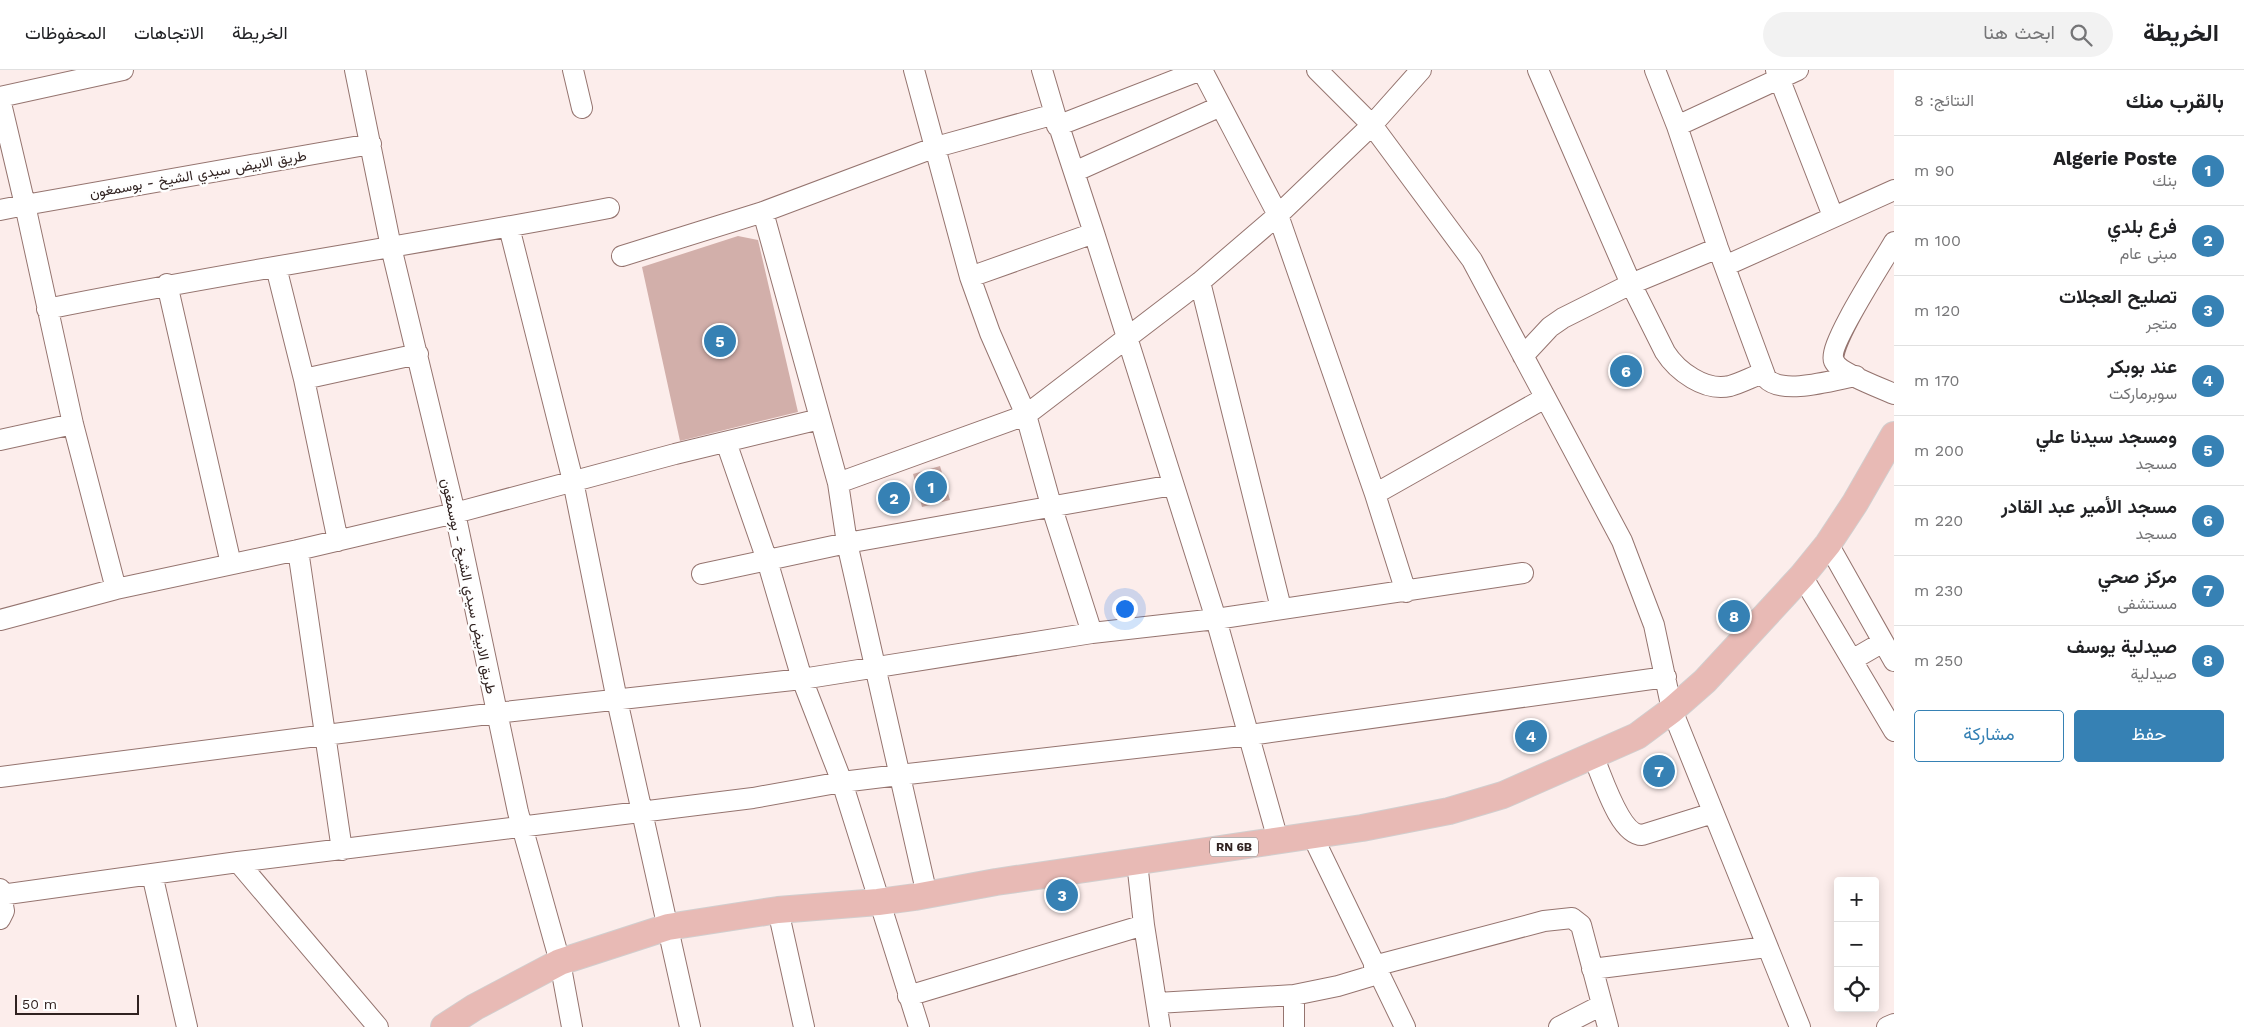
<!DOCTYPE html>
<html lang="ar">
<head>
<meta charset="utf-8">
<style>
  :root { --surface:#fff; --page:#f2f2f2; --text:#202124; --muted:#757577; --line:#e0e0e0; --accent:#3681b4 }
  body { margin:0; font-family:"Work Sans",Vazirmatn,sans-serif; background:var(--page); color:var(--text); direction:rtl }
  .controls { position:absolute; right:15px; bottom:15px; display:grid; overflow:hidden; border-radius:5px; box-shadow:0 2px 12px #0003 }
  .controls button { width:45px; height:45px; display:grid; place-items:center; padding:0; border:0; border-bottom:1px solid var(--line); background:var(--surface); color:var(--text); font:25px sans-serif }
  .scale { position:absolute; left:15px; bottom:12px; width:124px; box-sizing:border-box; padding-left:5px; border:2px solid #302220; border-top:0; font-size:14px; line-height:18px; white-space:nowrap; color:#302220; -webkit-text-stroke:4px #fefefe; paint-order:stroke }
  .you { position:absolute; left:1124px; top:538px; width:18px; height:18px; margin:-12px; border:4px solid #fff; border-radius:50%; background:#1a73e8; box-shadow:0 0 0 8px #1a73e833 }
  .badge { display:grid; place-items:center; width:32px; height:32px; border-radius:50%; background:var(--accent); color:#fff; font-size:16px; font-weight:700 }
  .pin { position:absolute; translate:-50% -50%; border:2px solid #fff; box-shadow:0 1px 5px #0006 }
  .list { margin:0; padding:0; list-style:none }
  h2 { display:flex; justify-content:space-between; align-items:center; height:65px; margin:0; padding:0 20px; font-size:21px }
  h2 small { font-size:16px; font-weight:400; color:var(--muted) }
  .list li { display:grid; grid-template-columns:32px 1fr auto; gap:15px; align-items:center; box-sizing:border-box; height:70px; padding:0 20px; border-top:1px solid var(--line) }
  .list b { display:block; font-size:19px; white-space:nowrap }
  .list p { margin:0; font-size:16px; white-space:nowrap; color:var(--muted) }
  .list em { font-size:16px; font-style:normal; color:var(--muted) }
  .actions { display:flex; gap:10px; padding:15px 20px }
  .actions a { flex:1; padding:11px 0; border:1px solid var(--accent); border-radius:5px; text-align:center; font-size:18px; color:var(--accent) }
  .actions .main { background:var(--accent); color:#fff }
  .icon { flex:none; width:28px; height:28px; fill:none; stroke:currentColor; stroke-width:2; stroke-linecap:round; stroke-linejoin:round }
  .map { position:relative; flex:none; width:1894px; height:957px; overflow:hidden; direction:ltr }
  header { display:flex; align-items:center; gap:30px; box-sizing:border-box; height:70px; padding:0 25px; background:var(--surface); border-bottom:1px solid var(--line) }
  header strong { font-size:24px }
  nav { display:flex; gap:28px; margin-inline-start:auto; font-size:18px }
  .search { width:350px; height:45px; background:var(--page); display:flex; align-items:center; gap:12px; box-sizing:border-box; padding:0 18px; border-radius:28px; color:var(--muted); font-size:19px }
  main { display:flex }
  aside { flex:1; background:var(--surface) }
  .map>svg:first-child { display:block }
</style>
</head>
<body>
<header>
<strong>الخريطة</strong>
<div class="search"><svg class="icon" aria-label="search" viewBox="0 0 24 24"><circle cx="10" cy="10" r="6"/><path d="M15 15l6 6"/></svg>ابحث هنا</div>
<nav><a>الخريطة</a><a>الاتجاهات</a><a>المحفوظات</a></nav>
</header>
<main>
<aside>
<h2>بالقرب منك<small>النتائج: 8</small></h2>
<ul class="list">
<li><span class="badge">1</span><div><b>Algerie Poste</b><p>بنك</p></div><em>90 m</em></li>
<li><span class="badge">2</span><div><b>فرع بلدي</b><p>مبنى عام</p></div><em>100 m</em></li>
<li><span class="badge">3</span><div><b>تصليح العجلات</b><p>متجر</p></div><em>120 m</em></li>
<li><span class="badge">4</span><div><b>عند بوبكر</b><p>سوبرماركت</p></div><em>170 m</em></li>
<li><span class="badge">5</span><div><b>ومسجد سيدنا علي</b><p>مسجد</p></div><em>200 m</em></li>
<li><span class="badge">6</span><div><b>مسجد الأمير عبد القادر</b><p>مسجد</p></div><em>220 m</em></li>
<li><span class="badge">7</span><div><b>مركز صحي</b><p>مستشفى</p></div><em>230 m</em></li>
<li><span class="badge">8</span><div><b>صيدلية يوسف</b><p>صيدلية</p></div><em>250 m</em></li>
</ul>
<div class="actions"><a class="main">حفظ</a><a>مشاركة</a></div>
</aside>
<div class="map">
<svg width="1894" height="957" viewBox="0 0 1894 957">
  <rect width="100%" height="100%" fill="#fcedeb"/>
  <!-- building -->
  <path fill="#d2afaa" d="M738,166L758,170L798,342L680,371L642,197Z
    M940,396L950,430L922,437L913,404Z"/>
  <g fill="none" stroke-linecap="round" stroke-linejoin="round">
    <!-- minor casing -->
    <g stroke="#95746f" stroke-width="22">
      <path id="minor" d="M355,0L391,177L455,443L518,742L560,892L572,957
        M573,0L582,38
        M914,0L970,207L990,263L1026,345L1051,435L1092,563
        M1042,0L1055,44
        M1202,0L1278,145L1375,424L1406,522
        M1317,0L1372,55L1472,190L1622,471L1654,555L1672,640L1800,957
        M1538,0L1631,214L1718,178
        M1655,0L1677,56L1798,0
        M1776,0L1833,146
        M0,27L123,0
        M0,29L25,135L371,74
        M1057,56L1201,0
        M1677,56L1718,178L1766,308C1782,326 1834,310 1856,306
        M1074,102L1221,36
        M0,140L25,135L73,354L116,519
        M763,142L838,413L847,473L927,825
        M509,157L573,411L617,630L690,957
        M1894,172C1884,190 1827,276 1834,291C1839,303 1881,318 1894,324
        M622,186L763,142L936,77L1055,44L1094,163L1216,549L1278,770
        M1725,196L1894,120
        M276,197L304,309L338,471
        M970,207L1094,163
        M1200,212L1281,538
        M167,214L231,494
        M47,239C233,201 422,174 609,138
        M1523,286L1550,257L1563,248L1631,214L1665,282C1677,301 1705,322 1730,316C1741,313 1752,307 1763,303
        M304,309L418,284
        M0,370L73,354
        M726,372L767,490L802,609L842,712L919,957
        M838,413L1026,345L1200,212L1278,145L1372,55L1421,0
        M1375,424L1545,328
        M1828,474L1894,591
        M298,480L342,780
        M702,504L847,473L1173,415
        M1802,506L1894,661
        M0,550L116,519L298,480L455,443L675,384L820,349
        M1852,590L1883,572
        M1593,686C1602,705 1619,765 1642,765L1713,743
        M0,707L496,643L802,609L1092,563L1216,549L1523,503
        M1312,765L1405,957
        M238,792L378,957
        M1137,792L1144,855L1160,957
        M152,804L187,957
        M0,819L4,841L0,849
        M0,825L238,792L753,728L842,712L899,705L1250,665L1666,607
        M778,840L804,957
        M1374,896L1544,851L1572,848L1581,855L1608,957
        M1592,899L1767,877
        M908,926L1144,855
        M1157,933L1294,925L1338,916L1378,904
        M1294,957V925
        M1559,957L1602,935
        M1887,957L1894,954"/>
    </g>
    <!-- major casing -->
    <g stroke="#d1cece" stroke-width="28">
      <path id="major" d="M444,957L475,937L560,892L668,857L778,840L878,832L915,827L996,812L1362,758L1449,741L1503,725L1637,666L1672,640L1705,611L1802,506L1828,474L1855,433L1894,365"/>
    </g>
    <!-- minor -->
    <use href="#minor" stroke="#fff" stroke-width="20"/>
    <!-- major -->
    <use href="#major" stroke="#e8bab5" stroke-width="26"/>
  </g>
  <g text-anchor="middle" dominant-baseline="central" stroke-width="5" stroke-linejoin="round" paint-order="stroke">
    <!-- shield labels -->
    <rect fill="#fefefe" stroke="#6e6463" stroke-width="1" x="1210" y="767.5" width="48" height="19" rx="4"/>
    <g font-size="12" font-weight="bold" fill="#302220">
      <text x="1234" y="777">RN 6B</text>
    </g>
    <!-- street labels -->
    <g font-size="14" fill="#302220" stroke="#fefefe">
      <text transform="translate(198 104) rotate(-10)">طريق الابيض سيدي الشيخ - بوسمغون</text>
      <text transform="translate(469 516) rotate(78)">طريق الابيض سيدي الشيخ - بوسمغون</text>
    </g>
  </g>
</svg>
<div class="controls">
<button>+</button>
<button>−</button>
<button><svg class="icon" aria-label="locate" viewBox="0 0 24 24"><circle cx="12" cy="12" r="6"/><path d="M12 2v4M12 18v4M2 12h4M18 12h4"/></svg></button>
</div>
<div class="scale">50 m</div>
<div class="you"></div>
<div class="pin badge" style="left:931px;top:417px">1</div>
<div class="pin badge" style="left:894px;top:428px">2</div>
<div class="pin badge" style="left:1062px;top:825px">3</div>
<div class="pin badge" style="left:1531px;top:666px">4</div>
<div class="pin badge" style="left:720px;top:271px">5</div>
<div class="pin badge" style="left:1626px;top:301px">6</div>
<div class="pin badge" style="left:1659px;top:701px">7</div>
<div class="pin badge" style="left:1734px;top:546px">8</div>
</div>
</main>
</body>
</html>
